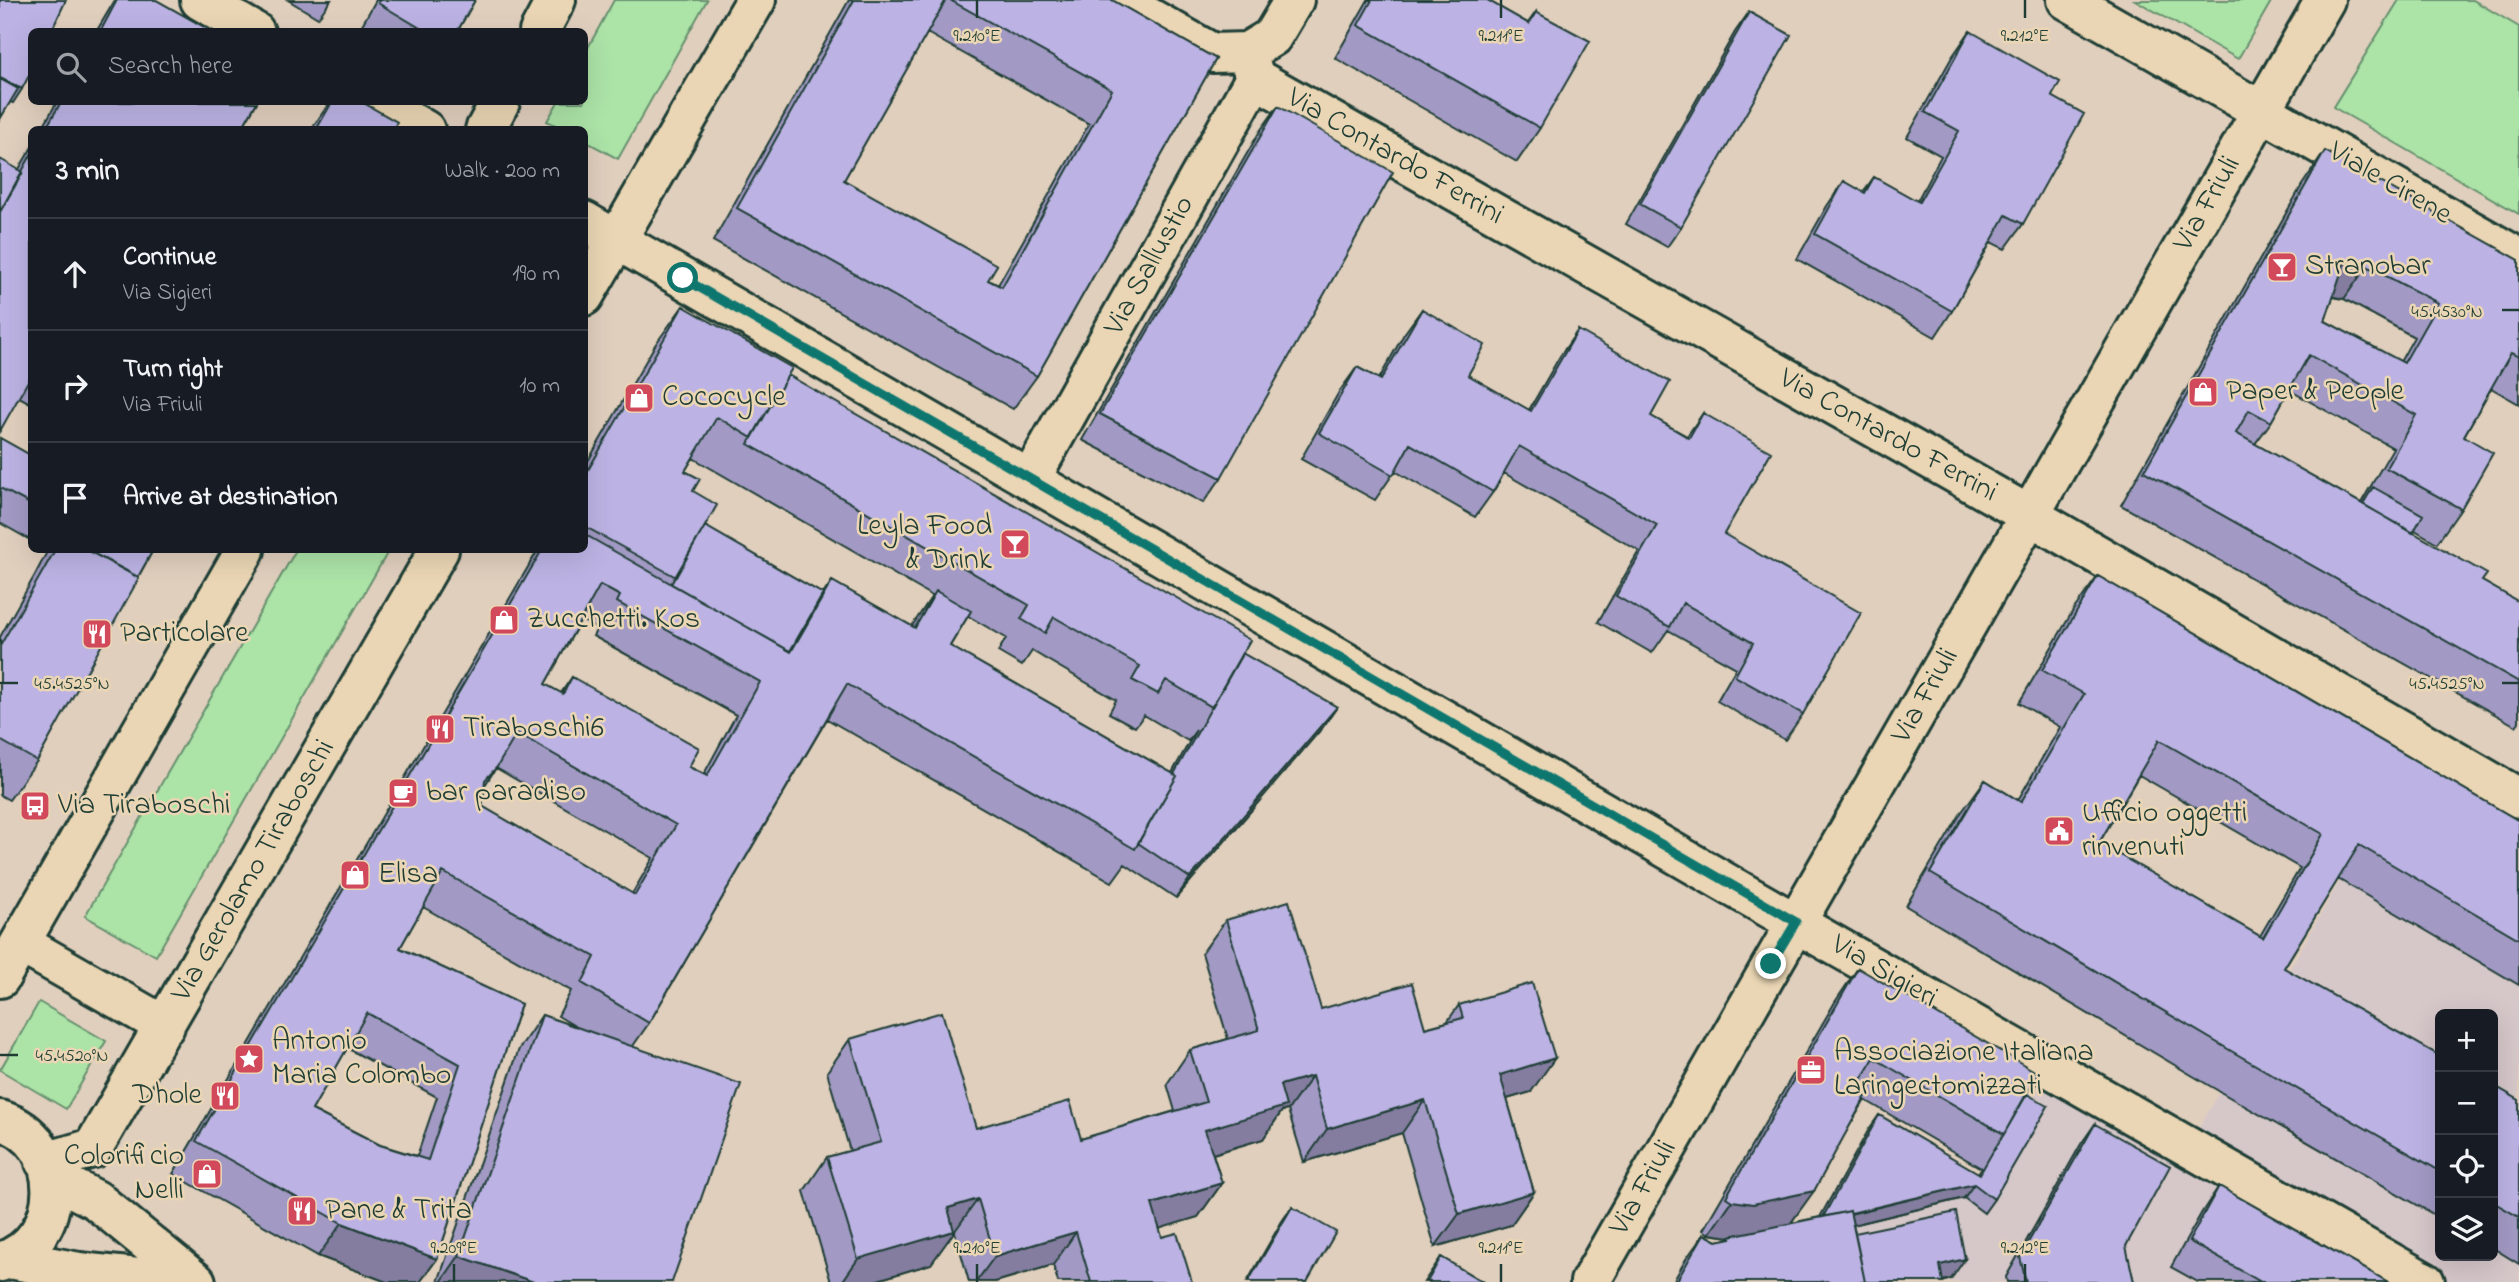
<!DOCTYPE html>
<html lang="en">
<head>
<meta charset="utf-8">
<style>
  :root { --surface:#171b24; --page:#242831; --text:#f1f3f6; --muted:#9ea1a6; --line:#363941 }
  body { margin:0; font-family:"Indie Flower",sans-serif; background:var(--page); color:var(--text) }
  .controls { position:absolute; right:21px; bottom:21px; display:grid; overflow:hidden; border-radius:10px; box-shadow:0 7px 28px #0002 }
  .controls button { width:63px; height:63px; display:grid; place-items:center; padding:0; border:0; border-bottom:2px solid var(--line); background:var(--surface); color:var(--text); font:35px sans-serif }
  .stop { position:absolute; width:21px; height:21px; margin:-16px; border:5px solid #0f766e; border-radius:50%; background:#fff }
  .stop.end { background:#0f766e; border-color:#fff; box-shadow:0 2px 7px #0008 }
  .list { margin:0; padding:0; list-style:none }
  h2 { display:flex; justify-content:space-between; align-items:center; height:91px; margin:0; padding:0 28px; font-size:30px }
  h2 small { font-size:23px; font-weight:400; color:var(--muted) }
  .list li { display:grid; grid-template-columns:46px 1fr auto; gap:21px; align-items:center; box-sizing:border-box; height:112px; padding:0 28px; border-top:2px solid var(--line) }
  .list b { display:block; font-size:26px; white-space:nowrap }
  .list p { margin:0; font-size:23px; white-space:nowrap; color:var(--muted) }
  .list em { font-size:23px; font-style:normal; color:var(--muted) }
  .icon { flex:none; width:38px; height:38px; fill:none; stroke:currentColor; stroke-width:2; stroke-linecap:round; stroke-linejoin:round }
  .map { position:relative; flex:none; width:2519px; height:1282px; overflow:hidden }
  .search { position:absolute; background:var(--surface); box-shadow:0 7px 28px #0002; left:28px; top:28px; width:560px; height:77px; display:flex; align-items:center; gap:18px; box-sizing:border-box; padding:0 24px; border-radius:10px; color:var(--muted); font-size:26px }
  .panel { position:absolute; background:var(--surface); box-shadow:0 7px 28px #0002; left:28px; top:126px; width:560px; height:427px; border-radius:10px }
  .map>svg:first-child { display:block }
</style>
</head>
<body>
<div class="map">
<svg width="2519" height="1282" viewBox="0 0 2519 1282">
  <rect width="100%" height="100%" fill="#e1cfbe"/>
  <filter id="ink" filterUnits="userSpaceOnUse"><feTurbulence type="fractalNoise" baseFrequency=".0143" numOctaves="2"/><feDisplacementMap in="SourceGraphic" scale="14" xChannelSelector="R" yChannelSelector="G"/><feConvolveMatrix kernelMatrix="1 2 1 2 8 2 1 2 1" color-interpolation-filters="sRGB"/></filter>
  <g filter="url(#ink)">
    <!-- built -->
    <path fill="#d6c7c9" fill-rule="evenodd" d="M2417,746L2519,804V1282H2435L2191,1142ZM2440,1014H2493V1256H2440Z
      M2037,1065L2417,1282H1841L1831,1229L1964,1198Z"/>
    <!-- green -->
    <path fill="#ace3a7" stroke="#66906e" stroke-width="2" d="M614,0H707L618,159L585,141L584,130L563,129L547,121L558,102H584L585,53Z
      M2135,0H2272L2238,59Z
      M2399,0H2473L2519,27V214L2333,107Z
      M296,550H389L156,956L85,916Z
      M39,1002L106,1041L66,1109L0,1070Z"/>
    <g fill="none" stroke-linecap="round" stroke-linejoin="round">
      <!-- street casing -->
      <g stroke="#1f3d34" stroke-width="44">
        <path id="street" d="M200,0L255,32
          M1118,0L1212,53L1247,52L1272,37L1294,0
          M2067,0L2519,258
          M539,32L556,0
          M1255,78L2029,515L2519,798
          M376,102L425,130
          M485,130L500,102
          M584,221L1752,898L2425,1282
          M584,296L756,0
          M1031,478L1255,78L1247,52
          M20,943L165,1026
          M0,978L245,550
          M0,1120C69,1140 68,1241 0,1262
          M45,1162L93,1148L439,550
          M51,1177L96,1200L196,1282
          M10,1259L79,1272L178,1282
          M1590,1282L2325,0"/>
      </g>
      <!-- street -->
      <use href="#street" stroke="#ead6b4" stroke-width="38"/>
    </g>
    <!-- wall -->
    <path fill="#a29ac4" stroke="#1f3d34" stroke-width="2" fill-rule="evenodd" d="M0,0L22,89L13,103L10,102L0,119Z
      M115,0H156L213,32H96Z
      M288,0H331L318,18Z
      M376,0H475L457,32H358Z
      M849,0H1112L1216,59L1037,376L1013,409L713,241ZM927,33L1089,124L998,285L988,280L844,180Z
      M1368,0H1487L1528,23L1536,12L1540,128L1517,162L1335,58Z
      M1749,12L1681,227L1667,247L1626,224L1735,32Z
      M1970,31L2052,96L2023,224L2005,249L1991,242L1952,311L1935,337L1797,259L1827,206L1844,181L1863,192L1874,177L1917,201L1941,156L1907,137L1952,57Z
      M57,102H257L241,130H41Z
      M330,102H362L393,130H311Z
      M1278,106L1221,478L1203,503L1082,440L1260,131Z
      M32,147V404L19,397V169Z
      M2325,151L2519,260V404L2491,388L2464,436L2461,509L2437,543L2415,530L2413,533L2482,581L2519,602V722L2516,726L2121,505L2302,185ZM2333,297L2344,299L2414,337L2400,362L2325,321ZM2289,390L2393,448L2361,503L2255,444L2271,422Z
      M683,306L788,375L1242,653L1337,707L1323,727L1176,898L1125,864L1112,882L827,719L649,1023L633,1046L672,1282H438L519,1049L542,1015L578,1028L558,1016L571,991L423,907L400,948L521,1004L437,1259L420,1282H387L318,1256L173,1174L538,550H584V468L655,345ZM693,458L932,596L912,626L832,581L823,594L705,526L685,471ZM968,616L1006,638L998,652L1022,666L1032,651L1116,700L1109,713L1135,727L1144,715L1188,741L1196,730L1172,773L950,646ZM581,620L597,629L593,636L736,715L704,774L689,767L572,677L561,693L545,684ZM496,768L653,858L632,894L482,806L485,785ZM347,1048L437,1097L417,1156L380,1145L312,1110Z
      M1422,309L1468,375L1529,410L1560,356L1578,330L1651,416L1687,436L1703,413L1724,534L1803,714L1785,740L1717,701L1736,668L1668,630L1652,653L1598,622L1639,551L1504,473L1493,492L1475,517L1395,471L1375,500L1301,459L1339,392L1357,367L1379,379L1404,334Z
      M0,438L32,456V541L0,523Z
      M47,550H153L37,761L9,800L0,795V637L35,575L48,550Z
      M2098,576L2519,821V985L2338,879L2284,968L2440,1056V1218L2210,1086L1906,906L1961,813L1985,780L2018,800L2060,727L2019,703L2074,609ZM2139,775L2300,868L2260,936L2099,843Z
      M1226,920L1321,1009L1425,1028L1447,1022L1459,1005L1531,1092L1507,1099L1534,1192L1511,1225L1435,1247L1402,1133L1304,1162L1288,1110L1282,1111L1263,1139L1213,1154L1222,1183L1198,1217L1159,1228L1162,1237L1192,1282H1058L1053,1265L995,1282H969L955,1232L953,1233L931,1264L871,1282H831L804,1191L827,1157L850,1151L827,1072L850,1039L976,1128L1081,1139L1175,1111L1167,1084L1190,1050L1228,1039L1202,953Z
      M1858,968L2027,1094L1994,1199L1984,1213L1964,1198L1853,1225L1855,1233L1951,1279L1943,1282H1673L1686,1259L1704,1234L1717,1241L1728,1239L1730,1237L1709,1234L1703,1230L1835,1002ZM1865,1100L1981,1168L1982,1167L1978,1173L1879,1115L1869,1129L1820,1217L1791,1223Z
      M2493,1085L2519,1100V1264L2493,1248Z
      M2095,1124L2134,1282H2007L2006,1277L2081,1144Z
      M2219,1186L2388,1282H2198L2171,1267L2202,1212Z
      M1292,1207L1307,1282H1247L1282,1221Z
      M1441,1257L1483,1282H1424Z"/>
    <!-- shaded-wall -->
    <path fill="#847da0" stroke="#1f3d34" stroke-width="2" d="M2345,261L2367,266L2344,299L2322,294Z
      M1337,707L1323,727L1176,898L1190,878Z
      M1555,1058L1531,1092L1476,1108L1500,1075Z
      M1312,1076L1288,1110L1282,1111L1263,1139L1182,1163L1205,1130L1280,1085Z
      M1425,1100L1402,1133L1304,1162L1327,1129Z
      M1222,1183L1198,1217L1129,1238L1152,1204Z
      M1974,1184L1964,1198L1811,1235L1821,1221Z
      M1814,1191L1790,1224L1730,1237L1709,1234L1732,1201Z
      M1534,1192L1511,1225L1435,1247L1459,1214Z
      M978,1199L931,1264L871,1282H842L858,1259L948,1208Z
      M342,1223L437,1259L420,1282H387L318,1256Z
      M1076,1232L1053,1265L995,1282H976L995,1256Z
      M459,1256L534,1282H441Z
      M1965,1259L1951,1279L1939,1282L1940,1265Z"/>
    <!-- building -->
    <path fill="#bcb3e4" stroke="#1f3d34" stroke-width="2" fill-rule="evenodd" d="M0,0H66L51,32H32V70L22,89L0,78Z
      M117,0H156L213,32H100Z
      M380,0H475L457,32H427L378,3Z
      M854,0H946L844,180L997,265L988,280L1002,287L1112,90L950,0H1112L1216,59L1037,376L737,208Z
      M1372,0H1487L1529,24L1536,12L1590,41L1540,128L1358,25Z
      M1749,12L1791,35L1681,227L1640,204Z
      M1970,31L2060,82L2052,96L2084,114L2023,224L2006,215L1952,311L1815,234L1844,181L1865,193L1874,177L1919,202L1959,131L1925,112Z
      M0,79L18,89L0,119Z
      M61,102H257L241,130H45Z
      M332,102H362L397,122L393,130H316Z
      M1278,106L1393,172L1221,478L1100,414Z
      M2325,151L2519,260V357L2511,353L2464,436L2493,453L2461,509L2386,468L2416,415L2309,355L2271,422L2249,410L2236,433L2487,574L2482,581L2519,602V682L2144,471ZM2345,261L2367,266L2438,303L2404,363L2325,321Z
      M32,153V374L0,431V212Z
      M0,159L23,172L0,212Z
      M683,306L792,368L752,438L717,417L685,471L700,479L693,491L717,505L676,577L584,526V477Z
      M1422,309L1485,345L1468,375L1531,411L1578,330L1670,382L1651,416L1689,438L1703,413L1771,452L1724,534L1861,613L1803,714L1735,676L1753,643L1683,603L1670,627L1616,596L1657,525L1519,446L1493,492L1410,444L1393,475L1319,433L1357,367L1381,380Z
      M788,375L1250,640L1212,707L1166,680L1158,694L1132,680L1140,666L1054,617L1045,633L1021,619L1029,605L748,444Z
      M0,438L32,456V505L0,488Z
      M2373,487L2423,515L2413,533L2363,504Z
      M705,526L823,594L790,651L671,584Z
      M584,534L791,652L832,581L915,628L936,591L971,611L950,646L1177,776L1135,849L847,684L649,1023L582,983L595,957L443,872L400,948L521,1004L437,1259L342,1223L196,1141L542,550H584ZM600,585L620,596L617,602L760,682L707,776L689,767L699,748L572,677L563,694L545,684ZM517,733L676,825L635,895L482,806L485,780L497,767ZM367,1013L460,1064L428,1160L380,1145L312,1110Z
      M55,550H87L139,578L37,761L0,740V646Z
      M87,550H153L138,577Z
      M2098,576L2519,821V939L2359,845L2284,968L2440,1056V1171L2233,1052L1930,873L1985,780L2021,802L2084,694L2042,670ZM2159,740L2323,834L2263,938L2099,843Z
      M1242,653L1337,707L1190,878L1138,843L1177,776L1174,774Z
      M1289,901L1321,1009L1412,983L1425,1028L1463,1018L1459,1005L1532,983L1555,1058L1500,1075L1534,1192L1459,1214L1425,1100L1327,1129L1312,1076L1280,1085L1286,1106L1205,1130L1222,1183L1152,1204L1162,1237L1177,1233L1192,1282H1091L1076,1232L995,1256L978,1199L948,1208L954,1231L858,1259L827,1157L881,1142L850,1039L942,1012L976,1128L1070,1101L1081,1139L1206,1102L1190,1050L1259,1030L1226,920Z
      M1858,968L2038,1073L2004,1134L1874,1058L1860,1081L1871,1087L1814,1191L1753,1204L1732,1201L1726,1197Z
      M542,1015L741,1084L672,1282H534L459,1256Z
      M2493,1085L2519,1100V1217L2493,1202Z
      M2027,1094L2048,1106L1994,1199L1974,1184L1851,1213L1850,1211L1823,1217L1879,1115L1980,1174L1992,1153L2004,1134Z
      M2095,1124L2170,1166L2126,1246L2134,1282H2026L2020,1257Z
      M2219,1186L2388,1282H2261L2189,1241Z
      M1292,1207L1336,1232L1307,1282H1248Z
      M1850,1211L1865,1282H1828L1827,1281L1820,1282H1676L1704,1234L1717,1241L1731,1238L1730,1236Z
      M1956,1212L1965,1259L1940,1265L1943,1282H1865L1855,1233Z
      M1441,1257L1483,1282H1427Z"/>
  </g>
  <g fill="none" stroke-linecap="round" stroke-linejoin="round" filter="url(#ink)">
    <!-- route -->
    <path stroke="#0f766e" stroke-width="9" d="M683,278L1796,922L1771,964"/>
  </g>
  <!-- ticks -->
  <path fill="none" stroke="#1f3d34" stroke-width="2.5" d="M977,0V18M1501,0V18M2025,0V18M2502,310H2519M0,683H18M2502,683H2519M0,1055H18M454,1264V1282M977,1264V1282M1501,1264V1282M2025,1264V1282"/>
  <!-- icons -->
  <defs>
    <g id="bar-square" transform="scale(1.575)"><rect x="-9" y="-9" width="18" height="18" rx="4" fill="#d1495b" stroke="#ead6b4"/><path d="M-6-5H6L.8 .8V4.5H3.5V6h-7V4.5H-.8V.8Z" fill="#fff"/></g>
    <g id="shop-square" transform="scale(1.575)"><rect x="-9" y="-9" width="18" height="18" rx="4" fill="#d1495b" stroke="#ead6b4"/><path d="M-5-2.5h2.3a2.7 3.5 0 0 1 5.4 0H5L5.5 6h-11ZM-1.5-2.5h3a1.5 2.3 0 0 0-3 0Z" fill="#fff"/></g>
    <g id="restaurant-square" transform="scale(1.575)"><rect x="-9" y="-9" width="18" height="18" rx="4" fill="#d1495b" stroke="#ead6b4"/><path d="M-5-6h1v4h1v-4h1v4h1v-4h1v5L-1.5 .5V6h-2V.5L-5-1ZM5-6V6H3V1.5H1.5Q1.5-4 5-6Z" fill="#fff"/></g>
    <g id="cafe-square" transform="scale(1.575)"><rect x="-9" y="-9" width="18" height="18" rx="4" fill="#d1495b" stroke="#ead6b4"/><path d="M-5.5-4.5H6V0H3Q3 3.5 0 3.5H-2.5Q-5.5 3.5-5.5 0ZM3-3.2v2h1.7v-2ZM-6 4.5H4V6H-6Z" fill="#fff"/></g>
    <g id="bus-square" transform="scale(1.575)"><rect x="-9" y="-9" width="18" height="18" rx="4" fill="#d1495b" stroke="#ead6b4"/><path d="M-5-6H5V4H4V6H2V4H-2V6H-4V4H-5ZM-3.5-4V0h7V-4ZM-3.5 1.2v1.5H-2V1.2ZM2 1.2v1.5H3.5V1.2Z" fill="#fff"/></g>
    <g id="civic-square" transform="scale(1.575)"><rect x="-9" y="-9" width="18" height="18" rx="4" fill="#d1495b" stroke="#ead6b4"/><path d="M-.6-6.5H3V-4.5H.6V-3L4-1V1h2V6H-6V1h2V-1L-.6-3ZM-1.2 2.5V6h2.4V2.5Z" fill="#fff"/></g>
    <g id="sight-square" transform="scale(1.575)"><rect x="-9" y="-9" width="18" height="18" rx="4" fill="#d1495b" stroke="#ead6b4"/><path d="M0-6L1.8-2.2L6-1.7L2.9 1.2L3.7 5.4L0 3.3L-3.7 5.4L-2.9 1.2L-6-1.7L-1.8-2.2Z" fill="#fff"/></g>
    <g id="office-square" transform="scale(1.575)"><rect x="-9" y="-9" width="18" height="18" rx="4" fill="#d1495b" stroke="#ead6b4"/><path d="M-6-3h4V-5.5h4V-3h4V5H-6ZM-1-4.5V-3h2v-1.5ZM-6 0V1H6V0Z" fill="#fff"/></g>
  </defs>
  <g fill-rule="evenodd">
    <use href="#bar-square" x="2282" y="267"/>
    <use href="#shop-square" x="2203" y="392"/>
    <use href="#shop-square" x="639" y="398"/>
    <use href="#bar-square" x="1015" y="544"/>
    <use href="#shop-square" x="504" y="620"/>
    <use href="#restaurant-square" x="97" y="634"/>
    <use href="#restaurant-square" x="440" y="729"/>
    <use href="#cafe-square" x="403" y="793"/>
    <use href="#bus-square" x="35" y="806"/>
    <use href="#civic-square" x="2059" y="831"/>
    <use href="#shop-square" x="355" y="875"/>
    <use href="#sight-square" x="249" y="1059"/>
    <use href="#office-square" x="1811" y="1070"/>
    <use href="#restaurant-square" x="225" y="1096"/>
    <use href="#shop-square" x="207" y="1174"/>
    <use href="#restaurant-square" x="302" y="1211"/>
  </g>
  <g text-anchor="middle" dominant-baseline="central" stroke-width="5" stroke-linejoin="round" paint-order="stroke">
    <!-- street labels -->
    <g font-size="30" fill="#1f3d34" stroke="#ead6b4">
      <text transform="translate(1395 157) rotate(30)">Via Contardo Ferrini</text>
      <text transform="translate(2390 184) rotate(30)">Viale Cirene</text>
      <text transform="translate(2208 204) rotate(-60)">Via Friuli</text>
      <text transform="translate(1150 266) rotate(-61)">Via Sallustio</text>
      <text transform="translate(1888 436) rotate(29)">Via Contardo Ferrini</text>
      <text transform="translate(1926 696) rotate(-60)">Via Friuli</text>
      <text transform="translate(254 871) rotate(-60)">Via Gerolamo Tiraboschi</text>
      <text transform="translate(1884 972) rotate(30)">Via Sigieri</text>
      <text transform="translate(1644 1188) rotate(-60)">Via Friuli</text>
    </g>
    <!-- poi labels -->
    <g font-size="30" fill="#1f3d34" stroke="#ead6b4" text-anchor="start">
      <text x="2305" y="267">Stranobar</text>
      <text x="2226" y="392">Paper &amp; People</text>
      <text x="662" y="398">Cococycle</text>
      <text x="992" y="527" text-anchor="end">Leyla Food<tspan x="992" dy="34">&amp; Drink</tspan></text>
      <text x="527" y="620">Zucchetti. Kos</text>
      <text x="120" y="634">Particolare</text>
      <text x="463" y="729">Tiraboschi6</text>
      <text x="426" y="793">bar paradiso</text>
      <text x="58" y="806">Via Tiraboschi</text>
      <text x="2082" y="814">Ufficio oggetti<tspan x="2082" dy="34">rinvenuti</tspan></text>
      <text x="378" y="875">Elisa</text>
      <text x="272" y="1042">Antonio<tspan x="272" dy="34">Maria Colombo</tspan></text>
      <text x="1834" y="1053">Associazione Italiana<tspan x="1834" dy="34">Laringectomizzati</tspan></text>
      <text x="202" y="1096" text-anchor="end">Dhole</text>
      <text x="184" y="1157" text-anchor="end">Colorificio<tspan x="184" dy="34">Nelli</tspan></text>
      <text x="325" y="1211">Pane &amp; Trita</text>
    </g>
  </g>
  <g font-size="18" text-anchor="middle" fill="#1f3d34" stroke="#ead6b4" stroke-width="5" stroke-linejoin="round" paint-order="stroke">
    <text x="977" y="41">9.210°E</text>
    <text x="1501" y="41">9.211°E</text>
    <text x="2025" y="41">9.212°E</text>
    <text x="2447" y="317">45.4530°N</text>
    <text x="72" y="689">45.4525°N</text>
    <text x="2447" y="689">45.4525°N</text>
    <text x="72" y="1061">45.4520°N</text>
    <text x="454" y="1253">9.209°E</text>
    <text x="977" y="1253">9.210°E</text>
    <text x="1501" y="1253">9.211°E</text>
    <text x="2025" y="1253">9.212°E</text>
  </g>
</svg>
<div class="controls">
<button>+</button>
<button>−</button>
<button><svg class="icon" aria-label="locate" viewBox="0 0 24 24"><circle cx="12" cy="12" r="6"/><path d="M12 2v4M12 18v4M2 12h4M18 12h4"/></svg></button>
<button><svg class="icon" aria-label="layers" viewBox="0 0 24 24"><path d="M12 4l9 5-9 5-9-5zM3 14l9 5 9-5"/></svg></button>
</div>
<div class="stop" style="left:683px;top:278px"></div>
<div class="stop end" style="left:1771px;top:964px"></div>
<div class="search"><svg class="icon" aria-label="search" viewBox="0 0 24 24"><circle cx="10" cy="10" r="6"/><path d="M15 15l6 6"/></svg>Search here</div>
<section class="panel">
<h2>3 min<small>Walk · 200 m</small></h2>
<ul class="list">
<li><svg class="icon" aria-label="ahead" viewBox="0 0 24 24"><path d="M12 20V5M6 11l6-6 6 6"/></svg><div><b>Continue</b><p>Via Sigieri</p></div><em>190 m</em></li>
<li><svg class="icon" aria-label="right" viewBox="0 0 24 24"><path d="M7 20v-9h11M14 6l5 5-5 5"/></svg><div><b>Turn right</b><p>Via Friuli</p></div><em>10 m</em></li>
<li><svg class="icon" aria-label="arrive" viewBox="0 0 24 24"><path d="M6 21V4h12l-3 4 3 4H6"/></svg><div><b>Arrive at destination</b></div></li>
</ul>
</section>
</div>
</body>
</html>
